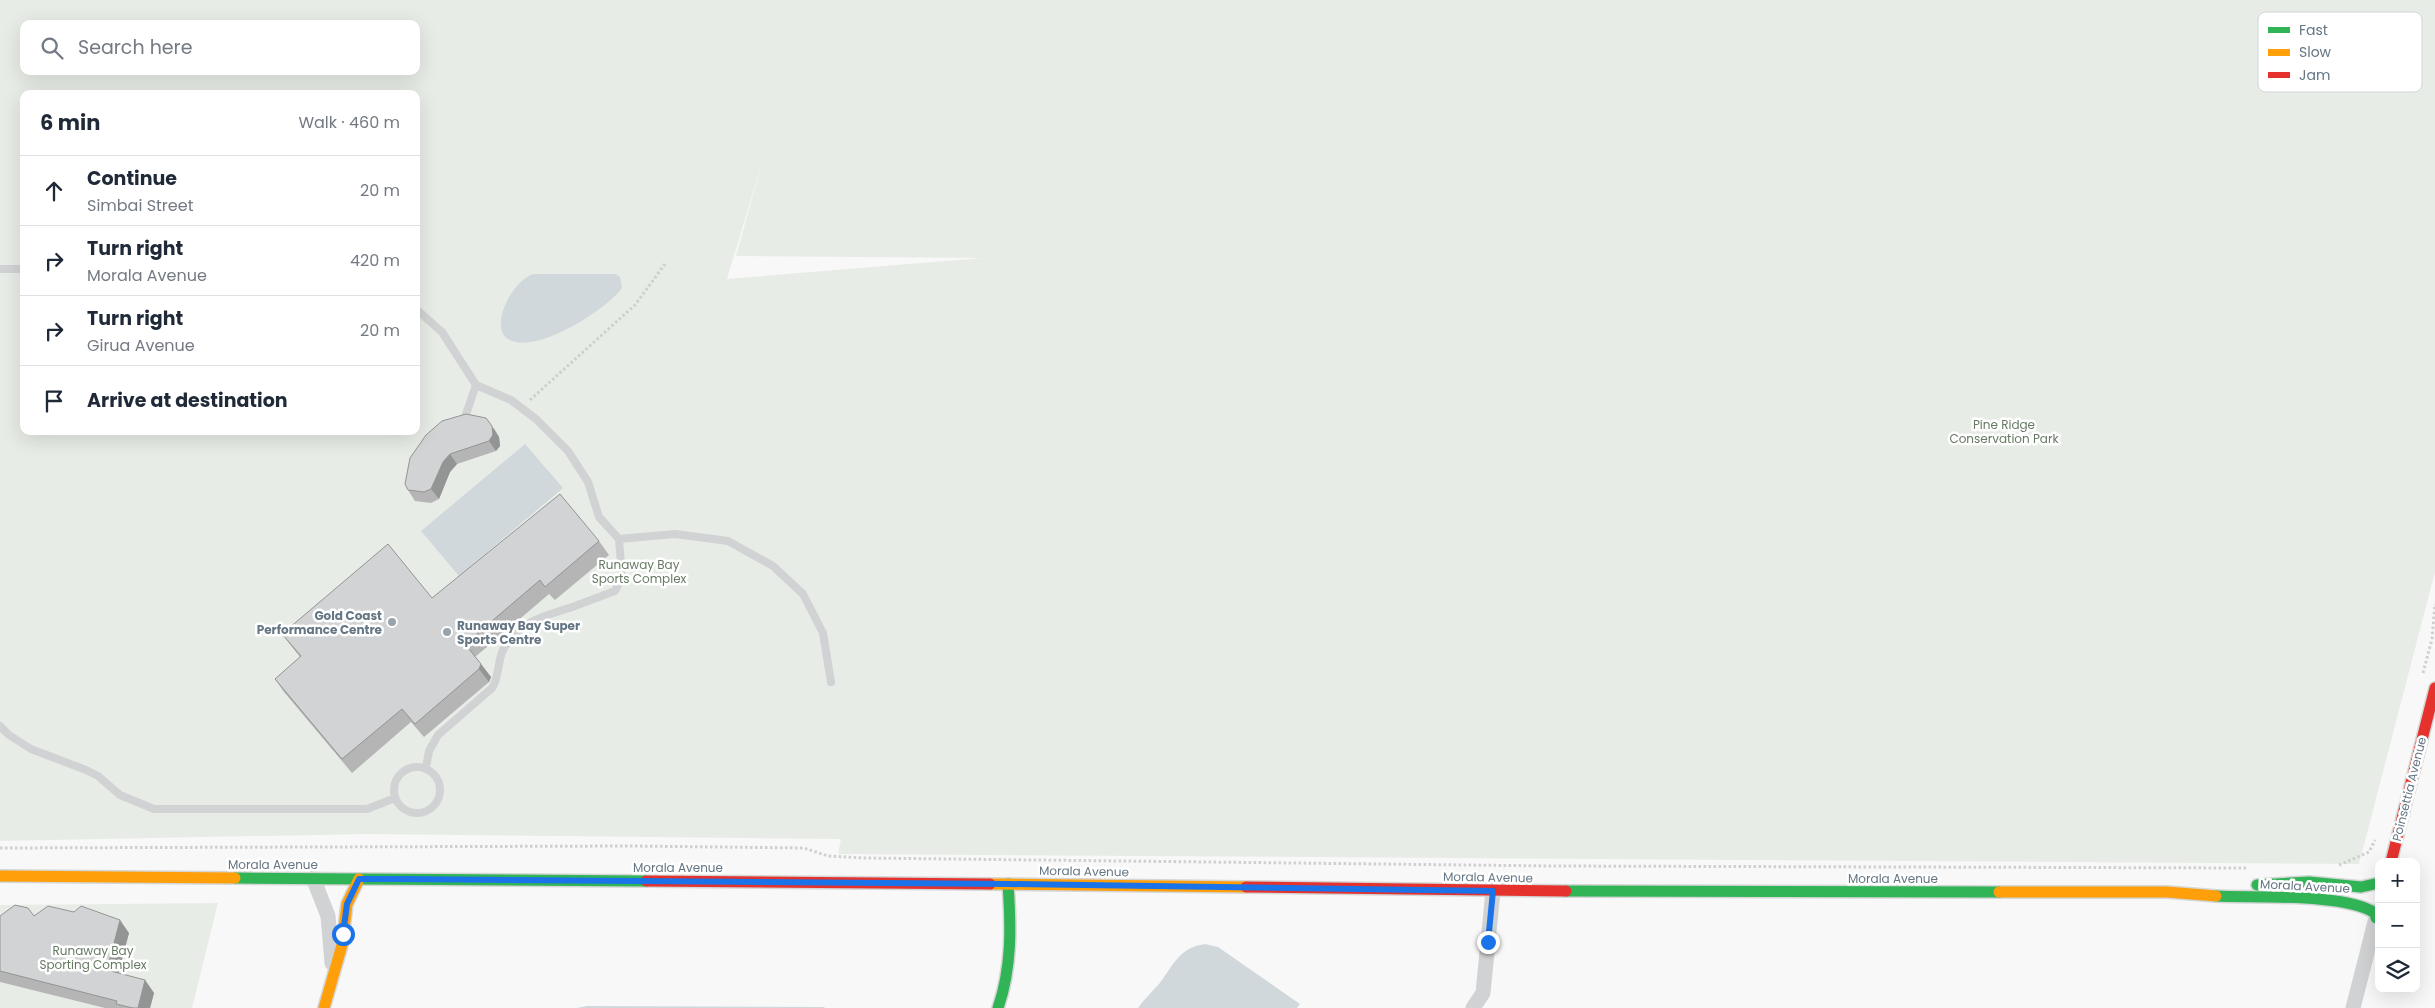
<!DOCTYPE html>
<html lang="en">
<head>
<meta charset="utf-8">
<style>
  :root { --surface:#fff; --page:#f2f2f3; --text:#1f2937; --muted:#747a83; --line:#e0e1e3 }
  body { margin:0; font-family:Poppins,sans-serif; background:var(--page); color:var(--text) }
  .controls { position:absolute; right:15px; bottom:15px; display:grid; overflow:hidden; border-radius:10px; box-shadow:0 5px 20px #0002 }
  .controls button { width:45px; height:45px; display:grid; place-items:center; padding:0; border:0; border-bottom:1px solid var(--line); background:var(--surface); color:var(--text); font:25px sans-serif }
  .stop { position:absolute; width:15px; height:15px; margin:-11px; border:4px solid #1a73e8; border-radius:50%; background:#fff }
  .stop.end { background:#1a73e8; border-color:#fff; box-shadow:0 1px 5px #0008 }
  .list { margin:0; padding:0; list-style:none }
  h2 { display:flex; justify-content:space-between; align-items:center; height:65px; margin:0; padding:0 20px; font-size:21px }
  h2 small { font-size:16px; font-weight:400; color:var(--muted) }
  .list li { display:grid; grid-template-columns:32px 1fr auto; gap:15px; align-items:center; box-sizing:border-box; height:70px; padding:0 20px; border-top:1px solid var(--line) }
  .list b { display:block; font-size:19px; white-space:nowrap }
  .list p { margin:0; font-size:16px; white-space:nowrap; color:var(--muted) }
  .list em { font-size:16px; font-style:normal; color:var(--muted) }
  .icon { flex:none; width:28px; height:28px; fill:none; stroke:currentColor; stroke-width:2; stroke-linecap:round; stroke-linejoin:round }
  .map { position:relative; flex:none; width:2435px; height:1008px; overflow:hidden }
  .search { position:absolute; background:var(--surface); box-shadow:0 5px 20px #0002; left:20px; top:20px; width:400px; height:55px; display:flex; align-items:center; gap:12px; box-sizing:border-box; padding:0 18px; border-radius:10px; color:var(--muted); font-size:19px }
  .panel { position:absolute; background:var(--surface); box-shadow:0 5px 20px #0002; left:20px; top:90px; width:400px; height:345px; border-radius:10px }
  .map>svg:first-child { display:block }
</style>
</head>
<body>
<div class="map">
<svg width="2435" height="1008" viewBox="0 0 2435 1008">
  <rect width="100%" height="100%" fill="#f8f8f8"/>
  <!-- green -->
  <path fill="#e8ece6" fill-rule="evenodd" d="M0,0H2435V572L2359,864L838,854L841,839L367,834L0,841ZM24,24H416V71H24ZM24,94H416V431H24ZM762,163L736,256L982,258L727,279Z
    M218,903L192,1008H0V905Z"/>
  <!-- water -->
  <path fill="#d1d8db" d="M534,274H616L620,277L622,288C606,310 535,356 508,339C488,326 514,278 534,274Z
    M525,444L563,488L459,576L421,531Z
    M1205,944L1218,947L1300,1004L1297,1008H1138C1144,999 1152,992 1159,984C1174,965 1178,948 1205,944Z
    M587,1006L824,1007L825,1008H577Z"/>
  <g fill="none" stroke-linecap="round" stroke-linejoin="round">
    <!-- fast casing -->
    <g stroke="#d5d6d7" stroke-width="14">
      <path id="fast" d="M235,878L646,881
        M2257,885L2309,882L2361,887L2379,883
        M1566,891L1999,892
        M2216,896C2255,898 2346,893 2375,913L2376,918
        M998,1008C1012,967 1011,927 1008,884"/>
    </g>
    <!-- slow casing -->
    <g stroke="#d5d6d7" stroke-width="14">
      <path id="slow" d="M0,876L235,878
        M990,884L1246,887
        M1999,892H2167L2216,896
        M324,1008L342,945L347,904L359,879"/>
    </g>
    <!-- jam casing -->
    <g stroke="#d5d6d7" stroke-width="14">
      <path id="jam" d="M2391,862L2435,688
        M646,881L990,884
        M1246,887L1566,891"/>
    </g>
    <!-- path -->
    <path stroke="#cecfcf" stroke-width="3" stroke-dasharray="2.5 2.5" stroke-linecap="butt" d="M530,400L635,305L665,264
      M2423,673L2432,639L2435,604
      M0,848L631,846L804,848L828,856L864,858L1551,866L2248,868
      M2339,865L2369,852L2375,840"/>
    <!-- lane -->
    <path stroke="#d0d2d3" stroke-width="8" d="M0,269H24
      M416,309L442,332L476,385L463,423
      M476,385L511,400L536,419L568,451L588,482L599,517L619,539L675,534L728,541L773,566L803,594L823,633L831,682
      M0,726L9,735L31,749L86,770L98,776L120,795L154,809H367L395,798
      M394 790a23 23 0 1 1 46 0a23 23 0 1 1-46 0Z
      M426,768L429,751L438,735L492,688C500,676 497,660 504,648C522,619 546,616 575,606C588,601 602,596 615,591L622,577L619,539"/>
    <!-- street -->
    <path stroke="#d0d2d3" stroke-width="15" d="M313,878L328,916L332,963
      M1473,1008L1483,993L1493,891
      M2353,1008L2378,910"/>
    <!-- fast -->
    <use href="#fast" stroke="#30b455" stroke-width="11"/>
    <!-- slow -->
    <use href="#slow" stroke="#ff9f0a" stroke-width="11"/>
    <!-- jam -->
    <use href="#jam" stroke="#e5322d" stroke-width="11"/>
  </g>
  <!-- wall -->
  <path fill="#b5b5b6" d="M494,428L499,437L500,446L496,451L457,464L450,472L439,499L431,503L415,501L408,490L410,458Z
    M599,541L609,555L555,600L549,594L475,657L491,677L489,682L424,737L411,722L352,773L284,692L275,679L300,657L292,647L282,634L432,598Z
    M0,916H34L129,933L118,973L145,980L154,993L150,1008H105L0,982Z"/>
  <!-- shaded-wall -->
  <path fill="#939494" d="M486,418L499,437L500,446L496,451L489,441Z
    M450,454L457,464L450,472L439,499L431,489L443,462Z
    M481,664L491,677L489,682L479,669Z
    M120,920L129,933L116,983L107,970Z
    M145,980L154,993L150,1008H138Z"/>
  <!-- building -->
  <path fill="#d2d3d4" stroke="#939494" d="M466,414L486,418L492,426L493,435L489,441L450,454L443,462L431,489L424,492L408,490L405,484L410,458L426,435L442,421Z
    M560,494L599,541L545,587L540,580L465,644L481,664L479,669L415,724L402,709L342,759L275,679L301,656L282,634L388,544L432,598Z
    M15,905L28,908L34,916L48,906L74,912L81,906L120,920L107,970L145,980L138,1008H133L116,1004L117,1001L0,971V916Z"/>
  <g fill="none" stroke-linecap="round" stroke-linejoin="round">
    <!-- route -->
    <path stroke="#1a73e8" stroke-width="6" d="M343,934L347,904L359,879H399L1008,884L1493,891L1488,942"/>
  </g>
  <!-- markers -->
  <g fill="#98a3ac" stroke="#fff" stroke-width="2">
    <circle cx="392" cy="622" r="5"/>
    <circle cx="447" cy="632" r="5"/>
  </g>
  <g text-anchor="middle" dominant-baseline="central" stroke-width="5" stroke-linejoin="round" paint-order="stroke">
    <!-- park labels -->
    <g font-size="12" fill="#677a63" stroke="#fff">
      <text x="2004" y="424">Pine Ridge<tspan x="2004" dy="14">Conservation Park</tspan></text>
      <text x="639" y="564">Runaway Bay<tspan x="639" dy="14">Sports Complex</tspan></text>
      <text x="93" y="950">Runaway Bay<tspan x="93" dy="14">Sporting Complex</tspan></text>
    </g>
    <!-- poi labels -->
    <g font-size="12" font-weight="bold" fill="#647583" stroke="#fff" text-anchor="end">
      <text x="382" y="615">Gold Coast<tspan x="382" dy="14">Performance Centre</tspan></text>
      <text x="457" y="625" text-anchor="start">Runaway Bay Super<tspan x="457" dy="14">Sports Centre</tspan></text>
    </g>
    <!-- street labels -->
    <g font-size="12" fill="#647583" stroke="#fff">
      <text transform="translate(2409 789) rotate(-76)">Poinsettia Avenue</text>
      <text x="273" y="864">Morala Avenue</text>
      <text x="678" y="867">Morala Avenue</text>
      <text transform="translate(1084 871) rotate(1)">Morala Avenue</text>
      <text transform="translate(1488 877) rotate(1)">Morala Avenue</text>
      <text x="1893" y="878">Morala Avenue</text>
      <text transform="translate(2305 886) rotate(3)">Morala Avenue</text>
    </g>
  </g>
  <!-- legend -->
  <rect x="2258" y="12" width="164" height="80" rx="8" fill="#fff" stroke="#d0d6da" stroke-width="1"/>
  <rect x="2268" y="27" width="22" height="6" fill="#30b455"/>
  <rect x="2268" y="49" width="22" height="7" fill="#ff9f0a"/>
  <rect x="2268" y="72" width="22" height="6" fill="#e5322d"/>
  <g font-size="14" fill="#647583">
    <text x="2299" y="35">Fast</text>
    <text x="2299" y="57">Slow</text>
    <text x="2299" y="80">Jam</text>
  </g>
</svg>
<div class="controls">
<button>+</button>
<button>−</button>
<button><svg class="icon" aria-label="layers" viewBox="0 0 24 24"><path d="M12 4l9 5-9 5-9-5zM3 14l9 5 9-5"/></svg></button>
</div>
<div class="stop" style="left:343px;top:934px"></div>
<div class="stop end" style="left:1488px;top:942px"></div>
<div class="search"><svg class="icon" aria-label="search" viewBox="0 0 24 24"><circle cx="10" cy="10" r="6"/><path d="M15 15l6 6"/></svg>Search here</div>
<section class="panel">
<h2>6 min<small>Walk · 460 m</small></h2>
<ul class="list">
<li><svg class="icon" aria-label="ahead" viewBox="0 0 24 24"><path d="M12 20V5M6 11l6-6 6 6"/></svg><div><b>Continue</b><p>Simbai Street</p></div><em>20 m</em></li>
<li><svg class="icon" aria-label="right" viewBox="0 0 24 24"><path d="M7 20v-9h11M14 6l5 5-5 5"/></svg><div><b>Turn right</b><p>Morala Avenue</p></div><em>420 m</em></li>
<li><svg class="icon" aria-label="right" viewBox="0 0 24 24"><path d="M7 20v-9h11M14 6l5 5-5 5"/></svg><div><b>Turn right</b><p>Girua Avenue</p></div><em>20 m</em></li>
<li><svg class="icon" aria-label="arrive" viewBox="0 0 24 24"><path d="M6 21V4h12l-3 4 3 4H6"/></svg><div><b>Arrive at destination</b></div></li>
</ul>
</section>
</div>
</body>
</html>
